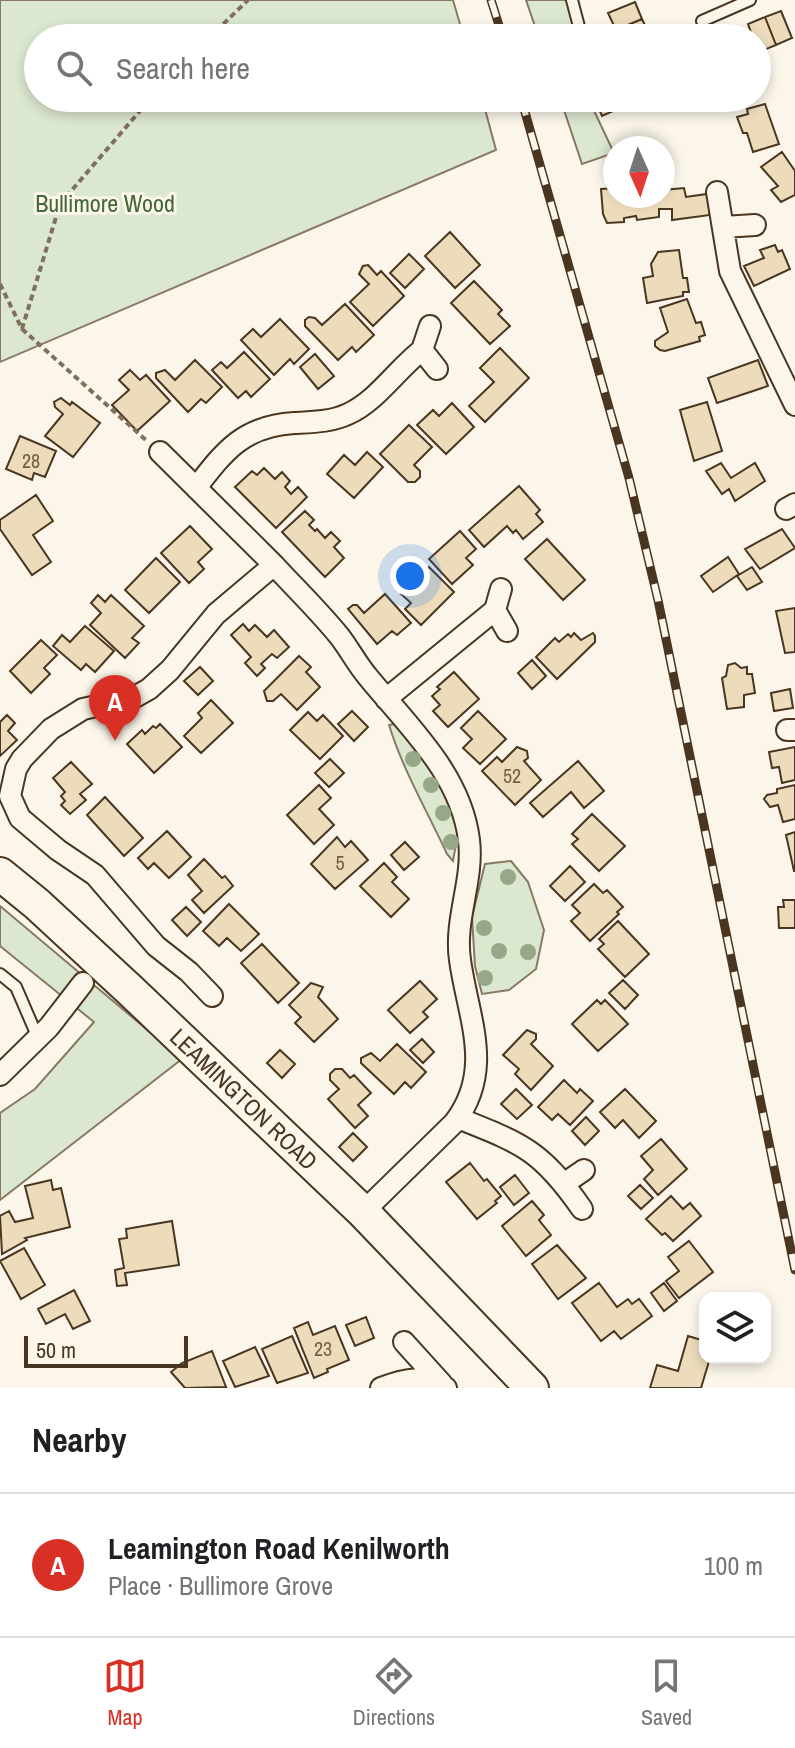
<!DOCTYPE html>
<html lang="en">
<head>
<meta charset="utf-8">
<style>
  :root { --surface:#fff; --page:#f2f2f2; --text:#202124; --muted:#757577; --line:#e0e0e0; --accent:#d93025 }
  body { margin:0; font-family:"Archivo Narrow",sans-serif; background:var(--page); color:var(--text) }
  .controls { position:absolute; right:24px; bottom:24px; display:grid; overflow:hidden; border-radius:16px; box-shadow:0 4px 12px #0003 }
  .controls button { width:72px; height:72px; display:grid; place-items:center; padding:0; border:0; border-bottom:2px solid var(--line); background:var(--surface); color:var(--text); font:40px sans-serif }
  .compass { position:absolute; left:603px; top:136px; width:72px; height:72px; border-radius:50%; background:var(--surface); box-shadow:0 4px 12px #0003; rotate:177deg }
  .scale { position:absolute; left:24px; bottom:20px; width:164px; box-sizing:border-box; padding-left:8px; border:4px solid #4a3520; border-top:0; font-size:22px; line-height:28px; white-space:nowrap; color:#4a3520; -webkit-text-stroke:6px #fbf6e9; paint-order:stroke }
  .you { position:absolute; left:410px; top:576px; width:28px; height:28px; margin:-20px; border:6px solid #fff; border-radius:50%; background:#1a73e8; box-shadow:0 0 0 12px #1a73e833 }
  .badge { display:grid; place-items:center; width:52px; height:52px; border-radius:50%; background:var(--accent); color:#fff; font-size:26px; font-weight:700 }
  .pin { position:absolute; translate:-50% -66px; filter:drop-shadow(0 2px 4px #0008) }
  .pin::after { content:''; position:absolute; top:42px; width:28px; height:24px; background:inherit; clip-path:polygon(0 0,100% 0,50% 100%) }
  .list { margin:0; padding:0; list-style:none }
  h2 { display:flex; justify-content:space-between; align-items:center; height:104px; margin:0; padding:0 32px; font-size:34px }
  h2 small { font-size:26px; font-weight:400; color:var(--muted) }
  .list li { display:grid; grid-template-columns:52px 1fr auto; gap:24px; align-items:center; box-sizing:border-box; height:144px; padding:0 32px; border-top:2px solid var(--line) }
  .list b { display:block; font-size:30px; white-space:nowrap }
  .list p { margin:0; font-size:26px; white-space:nowrap; color:var(--muted) }
  .list em { font-size:26px; font-style:normal; color:var(--muted) }
  .icon { flex:none; width:44px; height:44px; fill:none; stroke:currentColor; stroke-width:2; stroke-linecap:round; stroke-linejoin:round }
  .map { position:relative; flex:none; width:795px; height:1388px; overflow:hidden }
  .search { position:absolute; background:var(--surface); box-shadow:0 4px 12px #0003; left:24px; right:24px; top:24px; height:88px; display:flex; align-items:center; gap:20px; box-sizing:border-box; padding:0 28px; border-radius:44px; color:var(--muted); font-size:30px }
  .sheet { height:248px; background:var(--surface) }
  nav { display:flex; justify-content:space-around; align-items:center; box-sizing:border-box; height:112px; border-top:2px solid var(--line); background:var(--surface); font-size:22px; color:var(--muted) }
  nav a { display:grid; justify-items:center; gap:4px }
  nav .on { color:var(--accent) }
  .map>svg:first-child { display:block }
</style>
</head>
<body>
<div class="map">
<svg width="795" height="1388" viewBox="0 0 795 1388">
  <rect width="100%" height="100%" fill="#fbf6e9"/>
  <!-- green -->
  <path fill="#dce7d0" stroke="#887966" stroke-width="2" d="M0,0H453L464,38H38V98H482L496,150L0,362Z
    M526,0H572L582,38H539Z
    M560,98H588L614,153L582,164Z
    M395,724L440,776L458,833L453,861L447,854C427,811 403,770 389,725Z
    M511,861L528,882L544,930L536,969L509,990L482,994L475,966L472,917L485,864Z
    M0,906L182,1059L0,1200V1113L35,1089L94,1022L0,946Z"/>
  <!-- building -->
  <path fill="#ecdcbc" stroke="#4a3520" stroke-width="2" d="M635,2L642,19L616,30L608,13Z
    M781,11L792,38L776,45L765,17Z
    M765,17L776,45L759,52L757,38H753L748,24Z
    M642,19L649,34L640,38H619L616,30Z
    M594,98H616L620,108L602,116Z
    M765,104L779,144L753,152L747,133H743L737,117L748,114L747,109Z
    M782,152L795,171V195L781,202L771,190L778,186L761,167Z
    M615,188V196H637L638,200L663,196V190L684,188L686,197L707,194L710,215L672,220V209H659V217L637,220L636,216L624,218V222L607,223L603,214L601,189Z
    M450,232L480,265L455,288L425,256Z
    M775,245L778,252L782,250L790,269L754,286L744,266L764,258L760,250Z
    M679,250L683,278H687L689,292H683V296L647,303L643,278L653,276L651,264L658,252Z
    M409,254L424,269L405,288L390,273Z
    M368,265L377,275L381,271L404,296L373,326L350,302L369,284L359,274L363,266Z
    M474,281L502,310L498,314L510,326L490,344L451,303Z
    M687,299L696,323L701,322L705,335L699,337L700,341L665,351L660,350L655,346V341L668,332L660,308Z
    M345,304L374,335L356,352L352,347L338,360L305,326V320L309,317L315,318L322,325Z
    M280,319L309,349L294,364L290,359L274,375L241,340L253,329L261,337Z
    M500,348L529,378L485,422L469,406L494,382L480,368Z
    M244,352L270,379L251,397L246,391L238,398L212,370L221,362L227,368Z
    M315,354L334,376L318,389L300,367Z
    M195,360L222,387L206,403L201,399L188,412L156,378V373L165,370L175,380Z
    M758,360L768,386L717,403L708,378Z
    M130,370L140,380L146,375L170,401L137,431L112,405L129,390L119,380Z
    M61,398L70,405L72,402L100,423L73,457L45,436L63,414L55,407L54,402Z
    M707,402L722,451L694,461L680,410Z
    M452,403L474,427L446,454L417,425L433,410L439,416Z
    M409,425L432,447L414,465L420,471V477L415,482H408L380,454Z
    M20,436L56,451L45,477L34,473L32,480L6,469Z
    M367,452L383,467L354,498L327,474L344,455L355,465Z
    M721,463L731,478L755,463L765,481L735,501L729,489L722,494L706,471Z
    M264,468L275,479L282,472L290,481L285,487L291,494L298,487L307,497L276,528L235,487L252,471L257,475Z
    M519,486L540,510L536,514L543,522L523,539L516,530L513,533L507,526L484,547L469,530Z
    M36,495L53,521L33,535L51,562L32,575L0,529V520Z
    M305,511L314,520L309,525L315,531L317,529L325,538L331,532L340,541L334,547L344,558L325,577L282,532Z
    M190,526L212,549L198,562L204,569L189,583L161,553Z
    M782,529L795,548L760,569L745,549Z
    M460,531L476,549L466,558L473,565L452,584L429,559Z
    M547,539L585,580L563,600L525,559Z
    M728,557L739,574L713,592L701,576Z
    M156,558L180,582L149,613L125,590Z
    M429,567L454,592L421,625L405,609L411,603L401,594Z
    M752,567L762,582L747,590L737,576Z
    M385,594L411,623L397,635L392,631L377,644L348,609L353,605H357L364,613Z
    M98,595L105,602L111,595L144,626L132,638L139,643L125,658L90,625L101,613L91,603Z
    M795,608V652L785,653L776,611Z
    M243,624L249,631L255,625L267,637L274,630L289,647L277,658L272,654L261,664L265,668L257,676L245,663L251,657L231,635Z
    M85,626L114,651L95,672L86,664L81,670L53,646L62,635L70,642Z
    M574,633L581,640L593,633L595,636V642L557,679L536,657L555,638L559,642L568,634L571,637Z
    M41,640L57,655L44,668L50,674L31,693L10,671Z
    M299,656L311,667L306,672L320,687L297,710L281,694L273,701H267L264,691Z
    M532,660L546,676L532,689L518,673Z
    M735,663L741,668L747,667V674H752L755,693L744,695V707L727,709L722,678L726,676L728,665Z
    M200,667L213,681L198,695L184,681Z
    M454,672L479,699L448,727L433,711L440,705L432,696L440,689L437,687Z
    M790,689L793,708L774,711L771,693Z
    M211,700L233,723L201,753L184,736L202,718L198,713Z
    M352,711L368,727L354,741L338,724Z
    M478,711L506,739L480,764L463,748L472,739L461,728Z
    M308,712L317,721L323,715L343,736L320,759L290,730Z
    M7,715L15,723L8,731L17,740L0,756V722Z
    M160,724L182,747L154,773L127,744L142,730L145,734L153,726L156,728Z
    M517,747L527,751L528,758L524,761L541,780L515,805L482,771L497,757L502,762Z
    M795,747V780L782,783L779,767L772,768L769,752Z
    M330,759L344,773L329,787L315,773Z
    M578,761L604,791L584,808L571,792L543,817L530,803Z
    M71,762L92,784L80,794L86,800L70,814L61,805L65,801L61,796L65,792L53,778Z
    M319,785L331,798L319,809L334,825L314,844L287,815Z
    M795,785V819L783,822L778,805L770,807L764,799L767,795L777,793V789Z
    M105,797L143,838L124,856L87,815Z
    M592,814L625,846L599,871L572,844L578,839L572,834Z
    M167,831L191,857L169,878L154,863L148,869L138,858Z
    M795,832V871H794L786,835Z
    M337,837L345,847L351,841L368,860L335,889L311,864Z
    M405,842L419,857L404,870L391,855Z
    M204,859L222,878L225,876L233,886L204,913L192,900L202,891L188,875Z
    M384,863L397,877L392,882L409,899L391,917L360,886Z
    M570,866L585,882L565,901L550,886Z
    M594,884L603,893L607,890L623,907L617,912L619,914L590,941L571,921L580,913L572,905Z
    M783,900H795V928H779L778,907H784Z
    M229,904L259,934L241,951L227,938L219,946L203,931Z
    M186,907L201,922L187,936L172,920Z
    M618,921L649,954L625,977L598,949L604,944L599,939Z
    M262,944L299,983L278,1003L241,963Z
    M623,980L638,995L625,1009L609,993Z
    M420,981L437,999L423,1012L428,1017L410,1033L388,1010Z
    M311,983L323,987L318,997L338,1019L314,1042L295,1023L301,1017L289,1005Z
    M597,1000L601,1004L605,1000L628,1024L598,1051L572,1024Z
    M527,1030L536,1034V1039L531,1044L553,1066L531,1090L515,1074L519,1069L503,1055Z
    M422,1039L434,1052L423,1063L410,1050Z
    M397,1044L426,1072L411,1088L405,1082L394,1094L361,1063V1058L371,1053L380,1061Z
    M280,1050L295,1064L282,1078L267,1063Z
    M335,1069H342L350,1078L354,1075L371,1093L358,1105L368,1116L355,1128L328,1099L339,1089L330,1080V1074Z
    M564,1080L577,1093L580,1089L593,1101L570,1125L558,1114L552,1120L538,1107Z
    M516,1089L532,1105L517,1119L501,1104Z
    M625,1089L656,1121L639,1138L623,1120L615,1128L600,1112Z
    M586,1117L599,1131L585,1145L572,1131Z
    M353,1133L367,1147L353,1161L339,1147Z
    M661,1139L687,1169L658,1195L644,1179L653,1170L641,1156Z
    M470,1163L484,1181L487,1179L501,1196L495,1201L497,1203L477,1219L446,1182Z
    M515,1175L529,1193L514,1205L500,1187Z
    M51,1180L53,1190L61,1188L70,1227L25,1238L27,1240L2,1254L0,1216L9,1211L15,1222L33,1218L25,1186Z
    M640,1185L653,1198L641,1209L628,1196Z
    M671,1196L683,1209L690,1203L701,1216L673,1241L665,1233L662,1235L646,1219Z
    M532,1201L544,1215L539,1220L551,1235L526,1256L502,1226Z
    M172,1221L179,1265L125,1273L127,1285L117,1286L115,1270L124,1268L119,1239L127,1238L126,1229Z
    M689,1241L713,1272L679,1298L666,1281L679,1271L668,1257Z
    M557,1245L586,1278L558,1299L532,1264Z
    M24,1248L45,1285L21,1299L0,1261Z
    M599,1283L617,1307L628,1299L632,1304L639,1299L652,1316L621,1339L614,1331L601,1341L572,1303Z
    M664,1283L677,1301L664,1311L651,1293Z
    M74,1290L90,1321L73,1329L65,1314L46,1324L38,1309Z
    M366,1317L374,1338L355,1346L346,1325Z
    M308,1322L313,1335L335,1326L349,1360L327,1369L328,1372L314,1378L294,1328Z
    M292,1336L308,1373L277,1383L262,1349Z
    M688,1336L705,1341V1358H710L701,1388H650L657,1365L678,1371Z
    M255,1347L269,1376L235,1387L223,1361Z
    M212,1351L226,1387L185,1388L171,1372L182,1363Z"/>
  <g fill="none" stroke-linecap="round" stroke-linejoin="round">
    <!-- service casing -->
    <g stroke="#4a3520" stroke-width="14">
      <path id="service" d="M572,0L582,38
        M702,21L750,0
        M0,974L16,987L38,1038"/>
    </g>
    <!-- minor casing -->
    <g stroke="#4a3520" stroke-width="24">
      <path id="minor" d="M717,192L730,271L795,405
        M723,227L755,225
        M430,326L422,350L437,369
        M160,452L274,565
        M196,488C225,450 244,426 294,423C313,422 331,422 348,414C377,401 397,369 422,350
        M786,509L795,504
        M495,610L507,631
        M386,699L495,610L501,589
        M787,730H795
        M212,996L189,972L156,946L95,875L58,850L20,818L10,796L16,769L22,759L51,729L83,709L133,698L149,689L170,670L216,614L274,565C296,589 320,612 340,637C350,650 357,664 368,677C408,726 461,774 469,840C474,880 454,919 460,960C468,1018 495,1070 454,1123L363,1212
        M0,1075L49,1027L83,983
        M458,1118C523,1144 541,1150 582,1209
        M565,1183L584,1170
        M404,1342L442,1384
        M381,1388C404,1379 424,1374 446,1388"/>
    </g>
    <!-- primary casing -->
    <g stroke="#4a3520" stroke-width="36">
      <g id="primary">
        <path id="s1" d="M0,874L37,904L131,991L363,1212L532,1388"/>
      </g>
    </g>
    <!-- path -->
    <path stroke="#7f6f5c" stroke-width="4" stroke-dasharray="6 4" stroke-linecap="butt" d="M209,38L248,0
      M0,284L22,329L147,441
      M22,329L60,204L151,98"/>
    <!-- service -->
    <use href="#service" stroke="#fbf6e9" stroke-width="10"/>
    <!-- minor -->
    <use href="#minor" stroke="#fbf6e9" stroke-width="20"/>
    <!-- primary -->
    <use href="#primary" stroke="#fbf6e9" stroke-width="32"/>
    <!-- rail casing -->
    <g stroke="#4a3520" stroke-width="9">
      <path id="rail" d="M491,0L503,38
        M521,98L629,478L658,600L795,1270"/>
    </g>
    <!-- rail -->
    <use href="#rail" stroke="#fbf6e9" stroke-width="6" stroke-dasharray="18" stroke-linecap="butt"/>
  </g>
  <!-- trees -->
  <g fill="#96a887">
    <circle cx="413" cy="759" r="8"/>
    <circle cx="431" cy="785" r="8"/>
    <circle cx="443" cy="813" r="8"/>
    <circle cx="451" cy="842" r="8"/>
    <circle cx="508" cy="877" r="8"/>
    <circle cx="484" cy="928" r="8"/>
    <circle cx="499" cy="951" r="8"/>
    <circle cx="528" cy="952" r="8"/>
    <circle cx="485" cy="978" r="8"/>
  </g>
  <g text-anchor="middle" dominant-baseline="central" stroke-width="6" stroke-linejoin="round" paint-order="stroke">
    <!-- number labels -->
    <g font-size="20" fill="#725f47">
      <text x="31" y="460">28</text>
      <text x="512" y="775">52</text>
      <text x="340" y="862">5</text>
      <text x="323" y="1348">23</text>
    </g>
    <!-- park labels -->
    <g font-size="24" fill="#436837" stroke="#fbf6e9">
      <text x="105" y="203">Bullimore Wood</text>
    </g>
    <!-- street labels -->
    <g font-size="24" fill="#4a3520" stroke="#fbf6e9">
      <text stroke="none"><textPath href="#s1" startOffset="332">LEAMINGTON ROAD</textPath></text>
    </g>
  </g>
</svg>
<div class="controls">
<button><svg class="icon" aria-label="layers" viewBox="0 0 24 24"><path d="M12 4l9 5-9 5-9-5zM3 14l9 5 9-5"/></svg></button>
</div>
<svg class="compass" viewBox="-18 -18 36 36"><path d="M0-13l5 13h-10z" fill="#e53935"/><path d="M0 13l5-13h-10z" fill="#757577"/></svg>
<div class="scale">50 m</div>
<div class="you"></div>
<div class="pin badge" style="left:115px;top:741px">A</div>
<div class="search"><svg class="icon" aria-label="search" viewBox="0 0 24 24"><circle cx="10" cy="10" r="6"/><path d="M15 15l6 6"/></svg>Search here</div>
</div>
<section class="sheet">
<h2>Nearby<small></small></h2>
<ul class="list">
<li><span class="badge">A</span><div><b>Leamington Road Kenilworth</b><p>Place · Bullimore Grove</p></div><em>100 m</em></li>
</ul>
</section>
<nav>
<a class="on"><svg class="icon" aria-label="map" viewBox="0 0 24 24"><path d="M3 6l6-2 6 2 6-2v14l-6 2-6-2-6 2zM9 4v14M15 6v14"/></svg>Map</a>
<a><svg class="icon" aria-label="directions" viewBox="0 0 24 24"><path d="M12 3l9 9-9 9-9-9zM9 14v-3h6M13 9l2 2-2 2"/></svg>Directions</a>
<a><svg class="icon" aria-label="saved" viewBox="0 0 24 24"><path d="M7 4h10v16l-5-4-5 4z"/></svg>Saved</a>
</nav>
</body>
</html>
